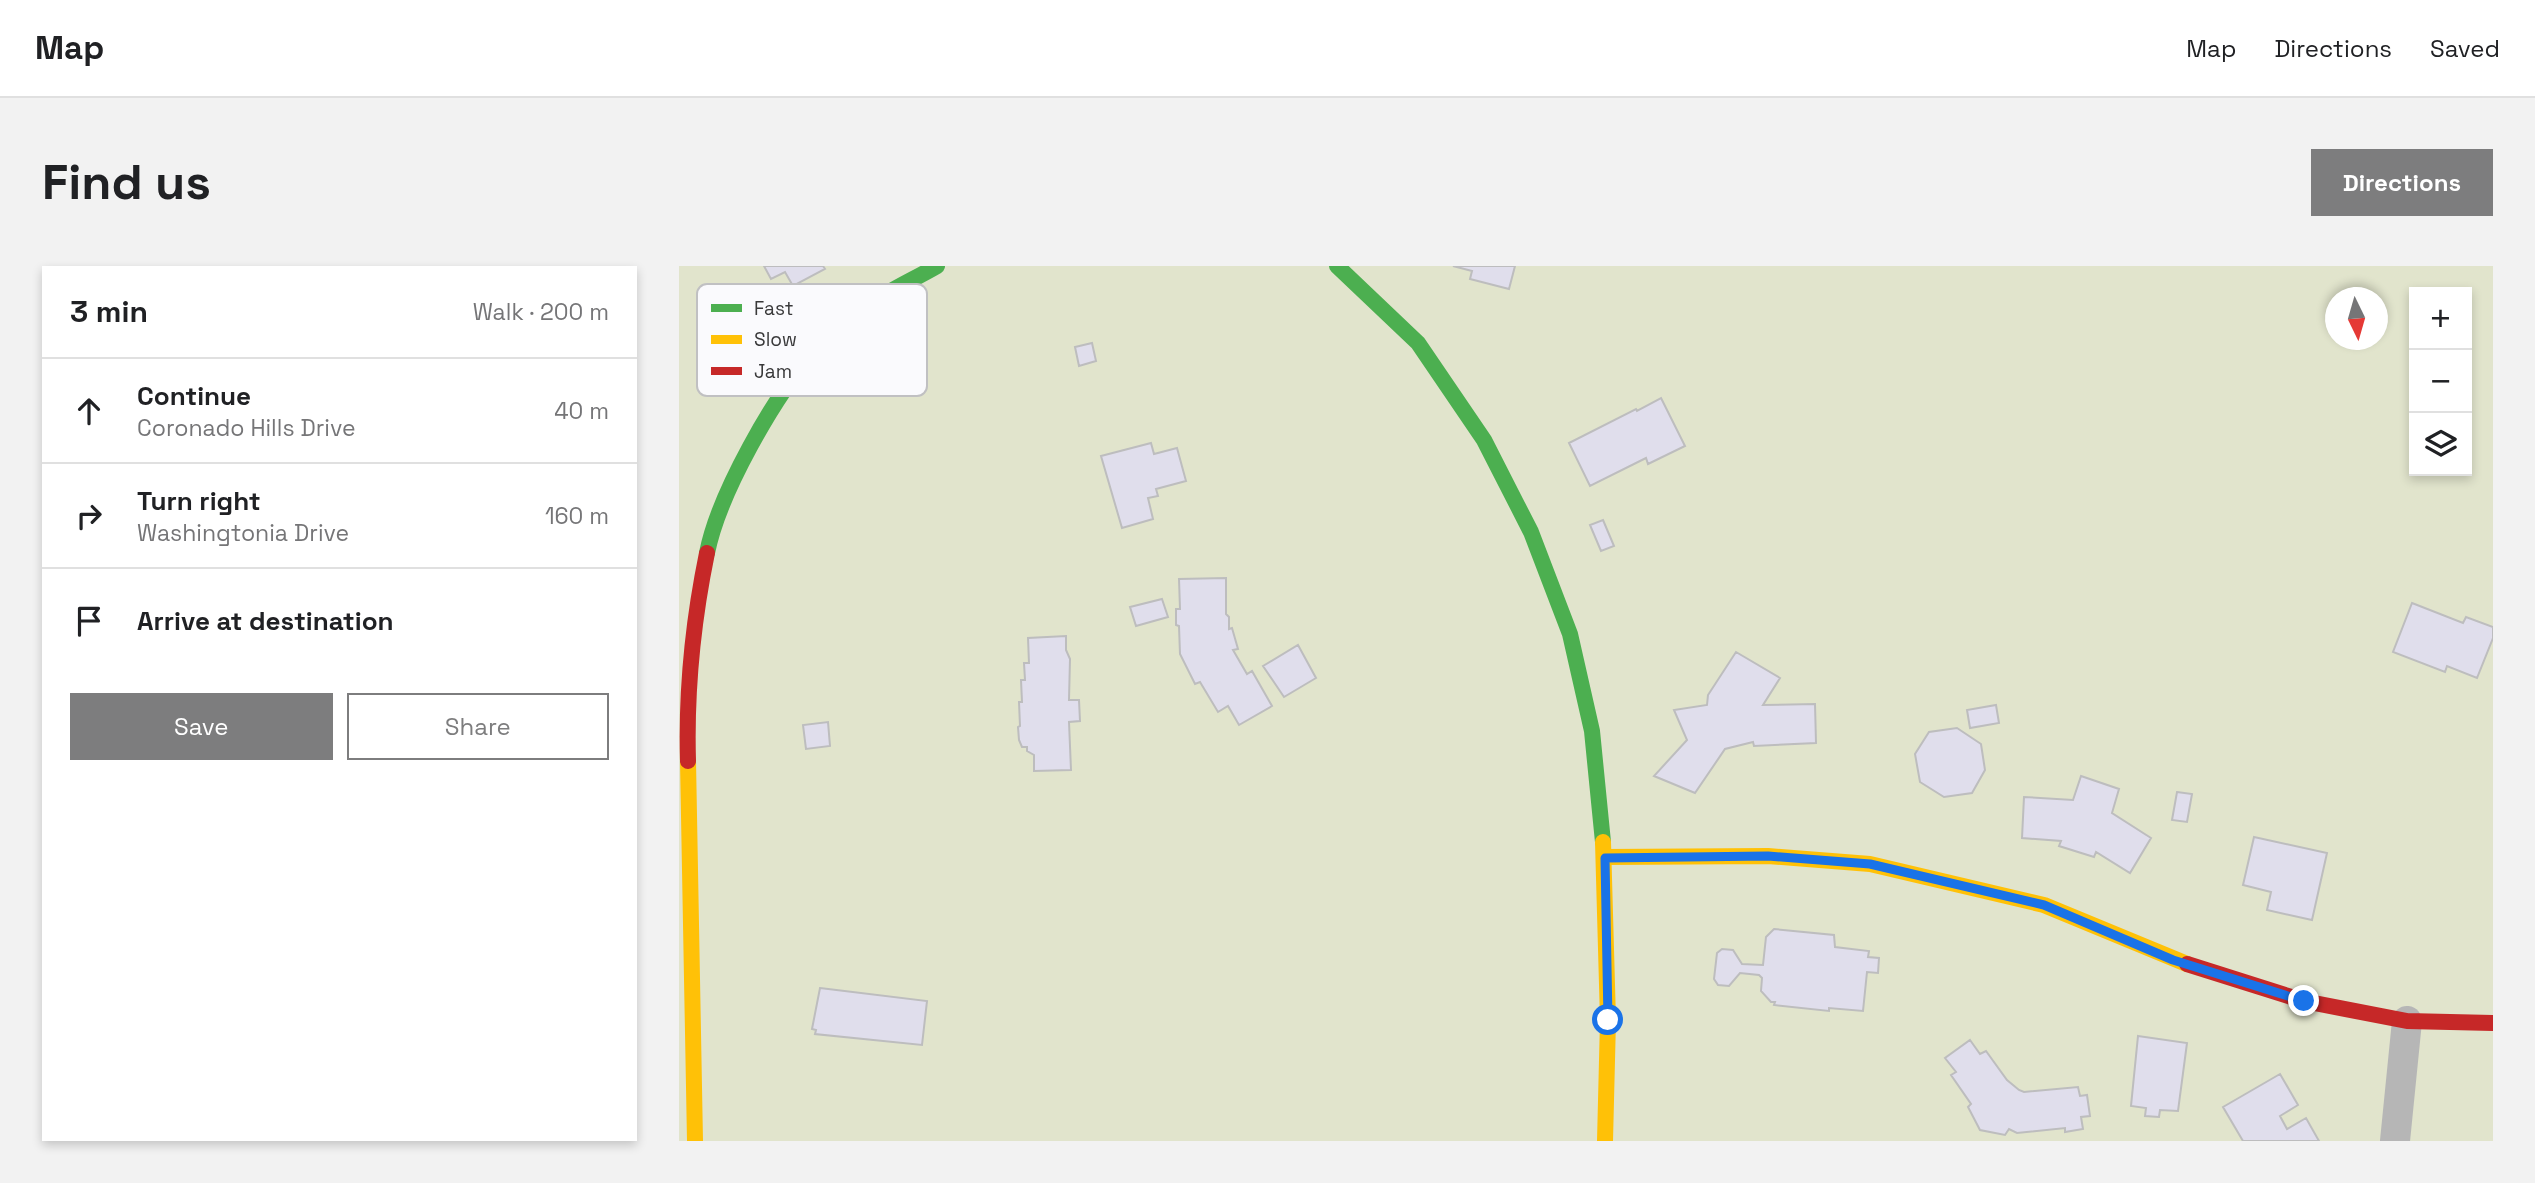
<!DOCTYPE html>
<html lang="en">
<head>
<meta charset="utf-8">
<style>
  :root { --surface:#fff; --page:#f2f2f2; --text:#202124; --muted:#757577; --line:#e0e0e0; --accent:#7d7d7e }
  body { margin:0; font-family:"Space Grotesk",sans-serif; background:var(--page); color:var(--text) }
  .controls { position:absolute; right:21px; top:21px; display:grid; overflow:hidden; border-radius:0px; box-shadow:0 4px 10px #0003 }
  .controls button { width:63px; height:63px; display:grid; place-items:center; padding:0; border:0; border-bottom:2px solid var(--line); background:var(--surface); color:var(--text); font:35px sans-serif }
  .compass { position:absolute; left:1646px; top:21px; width:63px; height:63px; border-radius:50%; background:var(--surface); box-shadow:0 4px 10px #0003; rotate:175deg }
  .stop { position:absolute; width:21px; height:21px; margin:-16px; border:5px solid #1a73e8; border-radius:50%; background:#fff }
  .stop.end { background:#1a73e8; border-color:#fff; box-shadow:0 2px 7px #0008 }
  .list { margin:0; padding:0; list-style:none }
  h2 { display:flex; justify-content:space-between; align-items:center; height:91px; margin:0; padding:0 28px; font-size:30px }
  h2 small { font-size:23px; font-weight:400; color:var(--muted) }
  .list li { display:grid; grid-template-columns:46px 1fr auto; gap:21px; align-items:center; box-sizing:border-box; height:105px; padding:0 28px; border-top:2px solid var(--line) }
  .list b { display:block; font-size:26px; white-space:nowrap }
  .list p { margin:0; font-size:23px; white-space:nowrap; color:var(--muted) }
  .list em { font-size:23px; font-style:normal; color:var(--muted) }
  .actions { display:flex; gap:14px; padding:21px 28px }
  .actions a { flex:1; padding:16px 0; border:2px solid var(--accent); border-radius:0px; text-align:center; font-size:24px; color:var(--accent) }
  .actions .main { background:var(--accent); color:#fff }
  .icon { flex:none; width:38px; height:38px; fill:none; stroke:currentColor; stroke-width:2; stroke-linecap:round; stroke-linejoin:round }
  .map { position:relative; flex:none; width:1814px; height:875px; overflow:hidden; border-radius:0px }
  header { display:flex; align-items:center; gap:42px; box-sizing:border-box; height:98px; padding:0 35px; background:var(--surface); border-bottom:2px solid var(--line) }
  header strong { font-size:33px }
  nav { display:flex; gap:38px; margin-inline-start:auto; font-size:24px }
  .intro { display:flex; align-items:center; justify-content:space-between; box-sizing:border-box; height:168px; padding:0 42px }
  h1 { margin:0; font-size:49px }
  .button { padding:18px 32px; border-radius:0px; background:var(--accent); color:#fff; font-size:24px; font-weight:700 }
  main { display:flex; gap:42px; padding:0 42px }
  aside { flex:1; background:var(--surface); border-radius:0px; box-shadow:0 4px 10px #0003 }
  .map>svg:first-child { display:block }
</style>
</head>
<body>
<header>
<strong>Map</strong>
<nav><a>Map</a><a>Directions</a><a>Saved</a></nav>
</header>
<div class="intro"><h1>Find us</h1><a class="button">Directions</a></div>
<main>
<aside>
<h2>3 min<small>Walk · 200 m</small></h2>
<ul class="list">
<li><svg class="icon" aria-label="ahead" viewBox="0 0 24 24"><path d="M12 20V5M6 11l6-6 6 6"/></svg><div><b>Continue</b><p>Coronado Hills Drive</p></div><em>40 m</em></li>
<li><svg class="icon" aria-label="right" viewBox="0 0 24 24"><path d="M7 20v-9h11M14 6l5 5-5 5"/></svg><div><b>Turn right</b><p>Washingtonia Drive</p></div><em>160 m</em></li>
<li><svg class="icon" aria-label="arrive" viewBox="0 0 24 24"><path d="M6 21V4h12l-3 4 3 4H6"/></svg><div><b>Arrive at destination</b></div></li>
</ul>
<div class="actions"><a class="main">Save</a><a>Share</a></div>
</aside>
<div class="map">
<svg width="1814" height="875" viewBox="0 0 1814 875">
  <rect width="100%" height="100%" fill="#fbfbfc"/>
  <!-- green -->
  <path fill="#e1e4cc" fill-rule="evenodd" d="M0,0H1814V875H0ZM1735,26H1788V205H1735ZM1657,32H1699V74H1657Z"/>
  <!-- building -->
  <path fill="#e0deec" stroke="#bdbdbe" stroke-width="2" d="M85,0H144L146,3L114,20L106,6L92,13Z
    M774,0H836L830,23L791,13L793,5Z
    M413,77L417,95L400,100L396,81Z
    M982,132L1006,180L969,198L967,192L911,220L890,177L957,143L958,145Z
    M472,177L475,188L498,182L507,215L477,223L479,230L469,232L474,253L443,262L422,190Z
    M924,254L935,280L922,285L911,259Z
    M547,312V348L550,351V363L553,362L559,383L554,384L568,408L573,405L593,440L560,459L549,440L539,446L521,416L516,418L501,388L500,360L497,359V343H501L500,313Z
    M483,333L489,351L457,360L451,341Z
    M1733,337L1784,357L1787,351L1814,361V372L1798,412L1768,400L1766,406L1714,386Z
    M387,370V384L391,393L390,434H400L401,455L390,456L392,504L355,505V489L348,485V481H343L340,474L339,461L341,460L340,436H343L342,414H346L345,397H350L349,372Z
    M619,379L637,412L605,431L584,400Z
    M1057,386L1101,412L1084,439L1136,438L1137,477L1075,480L1074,476L1046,483L1016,527L975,510L1008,474L995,444L1028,439L1029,429Z
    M1317,439L1320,457L1291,462L1288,444Z
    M149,456L151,480L127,483L124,459Z
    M1278,462L1302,478L1306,504L1293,527L1265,531L1241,516L1236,488L1250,466Z
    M1402,510L1440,523L1433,547L1472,572L1451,607L1417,586L1415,591L1380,580L1382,575L1343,572L1345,531L1394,534Z
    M1498,526L1513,528L1508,556L1493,554Z
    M1575,571L1648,587L1633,654L1588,644L1592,626L1564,619Z
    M1095,663L1155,669L1156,681L1190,685L1189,691L1200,692L1199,707L1188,706L1184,745L1150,742V745L1095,739L1096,736H1092L1082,725L1083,712L1080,709L1061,707L1050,720L1039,719L1035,713L1038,687L1043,683L1054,684L1063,698L1084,699L1087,671Z
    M141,722L248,735L243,779L136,768L137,764L133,763Z
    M1459,770L1508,777L1499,845L1481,844L1480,851L1466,850L1467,842L1452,840Z
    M1291,774L1301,788L1307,785L1328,814L1340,824L1345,826L1399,821L1401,830L1408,829L1411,850L1402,851L1404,863L1386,866V862L1338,867L1330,863L1326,869L1301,864L1289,841L1292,838L1272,809L1277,806L1266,792Z
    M1601,808L1619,839L1601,850L1608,863L1627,852L1640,875H1564L1544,841Z"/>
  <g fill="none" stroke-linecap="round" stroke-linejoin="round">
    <!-- street -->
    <path stroke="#b6b6b6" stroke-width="30" d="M1716,875L1728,755"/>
    <!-- fast -->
    <path stroke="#4caf50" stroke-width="16" d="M658,0L739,77L805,174L852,266L891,368L913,465L924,576
      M28,287C40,227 95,131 135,85C149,70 168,55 184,43C206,26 234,14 258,0"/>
    <!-- slow -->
    <path stroke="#ffc107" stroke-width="16" d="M9,495L16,875
      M924,576L929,754L926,875
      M926,591L1089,590L1191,598L1365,639L1508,698"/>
    <!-- jam -->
    <path stroke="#c62828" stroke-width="16" d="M9,495C7,425 14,355 28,287
      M1508,698L1625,735L1728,755L1814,757"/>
  </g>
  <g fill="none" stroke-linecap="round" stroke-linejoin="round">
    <!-- route -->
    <path stroke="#1a73e8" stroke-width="9" d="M929,754L926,592L1089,590L1191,598L1365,639L1494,694L1625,735"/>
  </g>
  <!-- legend -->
  <rect x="18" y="18" width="230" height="112" rx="10" fill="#fafafd" stroke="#c0c0c2" stroke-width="2"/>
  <rect x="32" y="38" width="31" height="8" fill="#4caf50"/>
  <rect x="32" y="69" width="31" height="9" fill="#ffc107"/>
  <rect x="32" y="101" width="31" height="8" fill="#c62828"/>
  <g font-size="19" fill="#39393a">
    <text x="75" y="49">Fast</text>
    <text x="75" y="80">Slow</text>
    <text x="75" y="112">Jam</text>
  </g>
</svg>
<div class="controls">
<button>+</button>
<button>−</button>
<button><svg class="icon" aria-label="layers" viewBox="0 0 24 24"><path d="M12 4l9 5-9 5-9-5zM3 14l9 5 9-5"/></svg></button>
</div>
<svg class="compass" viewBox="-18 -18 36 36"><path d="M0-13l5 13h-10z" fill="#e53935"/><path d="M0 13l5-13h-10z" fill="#757577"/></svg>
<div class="stop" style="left:929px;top:754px"></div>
<div class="stop end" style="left:1625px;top:735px"></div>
</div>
</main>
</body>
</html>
